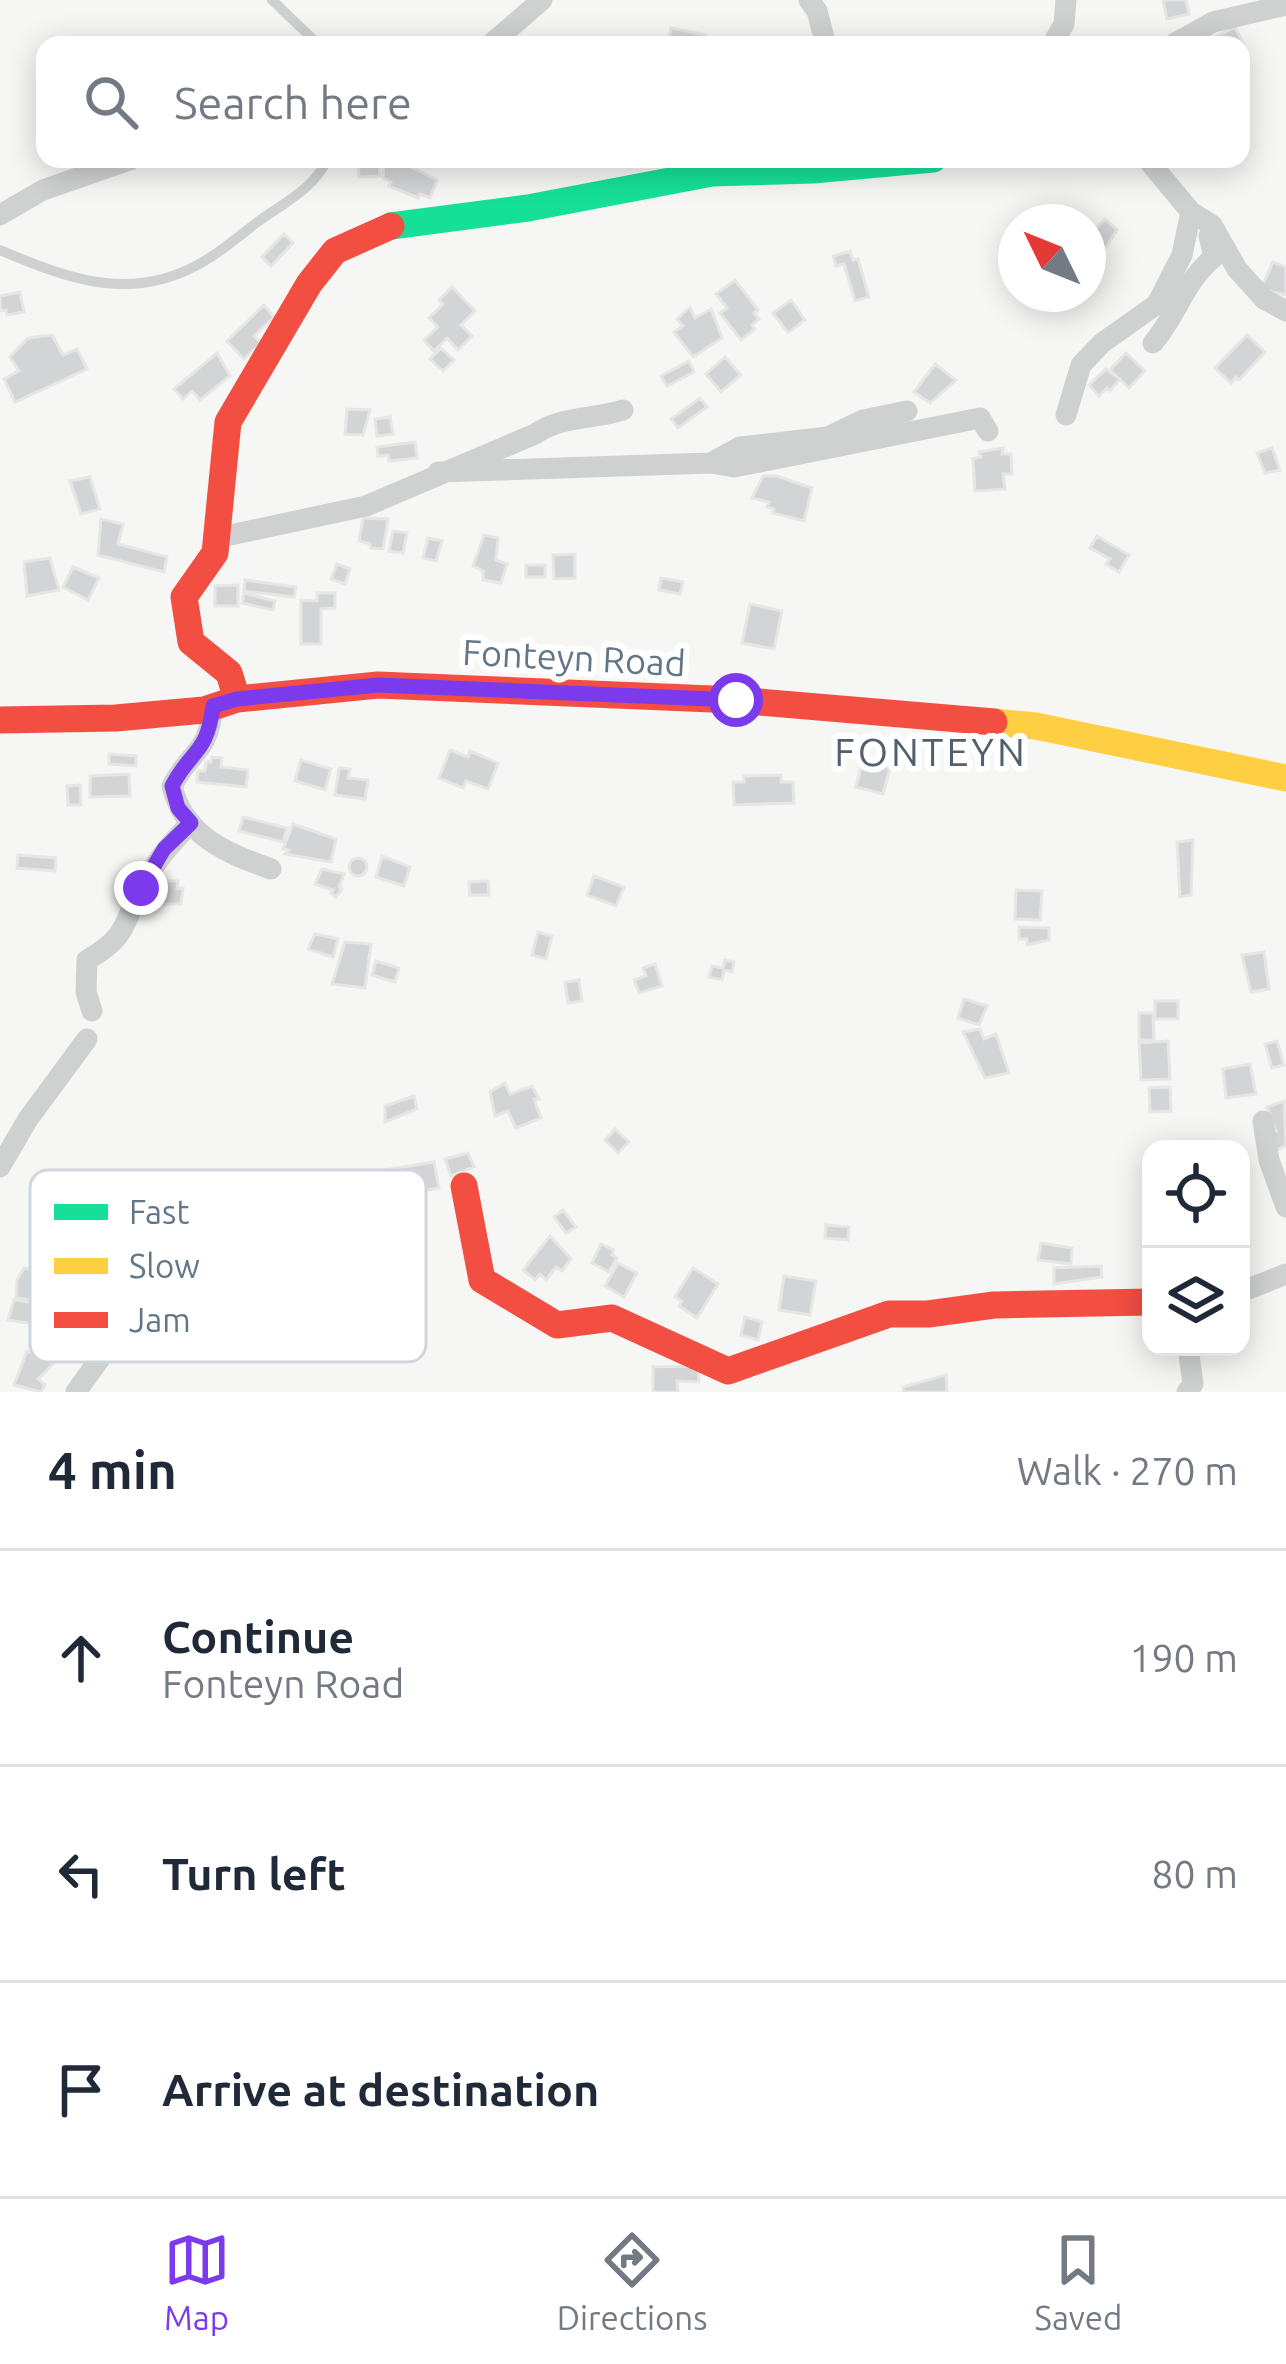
<!DOCTYPE html>
<html lang="en">
<head>
<meta charset="utf-8">
<style>
  :root { --surface:#fff; --page:#f2f2f3; --text:#1f2937; --muted:#747a83; --line:#e0e1e3; --accent:#7c3aed }
  body { margin:0; font-family:Ubuntu,sans-serif; background:var(--page); color:var(--text) }
  .controls { position:absolute; right:36px; bottom:36px; display:grid; overflow:hidden; border-radius:24px; box-shadow:0 6px 30px #0003 }
  .controls button { width:108px; height:108px; display:grid; place-items:center; padding:0; border:0; border-bottom:3px solid var(--line); background:var(--surface); color:var(--text); font:60px sans-serif }
  .compass { position:absolute; left:998px; top:204px; width:108px; height:108px; border-radius:50%; background:var(--surface); box-shadow:0 6px 30px #0003; rotate:313deg }
  .stop { position:absolute; width:36px; height:36px; margin:-27px; border:9px solid #7c3aed; border-radius:50%; background:#fff }
  .stop.end { background:#7c3aed; border-color:#fff; box-shadow:0 3px 12px #0008 }
  .list { margin:0; padding:0; list-style:none }
  h2 { display:flex; justify-content:space-between; align-items:center; height:156px; margin:0; padding:0 48px; font-size:51px }
  h2 small { font-size:39px; font-weight:400; color:var(--muted) }
  .list li { display:grid; grid-template-columns:78px 1fr auto; gap:36px; align-items:center; box-sizing:border-box; height:216px; padding:0 48px; border-top:3px solid var(--line) }
  .list b { display:block; font-size:45px; white-space:nowrap }
  .list p { margin:0; font-size:39px; white-space:nowrap; color:var(--muted) }
  .list em { font-size:39px; font-style:normal; color:var(--muted) }
  .icon { flex:none; width:66px; height:66px; fill:none; stroke:currentColor; stroke-width:2; stroke-linecap:round; stroke-linejoin:round }
  .map { position:relative; flex:none; width:1286px; height:1392px; overflow:hidden }
  .search { position:absolute; background:var(--surface); box-shadow:0 6px 30px #0003; left:36px; right:36px; top:36px; height:132px; display:flex; align-items:center; gap:30px; box-sizing:border-box; padding:0 42px; border-radius:24px; color:var(--muted); font-size:45px }
  .sheet { height:804px; background:var(--surface) }
  nav { display:flex; justify-content:space-around; align-items:center; box-sizing:border-box; height:168px; border-top:3px solid var(--line); background:var(--surface); font-size:33px; color:var(--muted) }
  nav a { display:grid; justify-items:center; gap:6px }
  nav .on { color:var(--accent) }
  .map>svg:first-child { display:block }
</style>
</head>
<body>
<div class="map">
<svg width="1286" height="1392" viewBox="0 0 1286 1392">
  <rect width="100%" height="100%" fill="#f6f6f5"/>
  <!-- building -->
  <path fill="#d3d4d5" stroke="#e6e6e4" stroke-width="3" d="M1163,0H1186L1189,14L1167,19Z
    M1235,27L1245,47L1205,45L1204,43Z
    M671,28L706,35L704,45H668Z
    M358,159H379L380,176L359,177Z
    M395,159L437,180L430,198L420,194L418,198L389,186L391,182L383,178L384,160Z
    M1105,219L1117,230L1104,250L1089,237Z
    M284,234L293,243L271,266L262,257Z
    M850,251L853,260L858,259L869,297L855,301L844,264L836,266L833,256Z
    M1273,262L1286,267V295L1261,289Z
    M735,280L758,310L754,313L759,319L752,325L755,329L741,340L720,313L727,308L716,294Z
    M452,287L475,311L461,325L472,336L458,350L447,338L434,351L424,340L438,327L429,318L443,304L439,300Z
    M20,292L24,312L7,315L6,310L0,311V296Z
    M791,300L805,320L788,333L773,313Z
    M264,305L274,317L254,336L261,343L244,359L227,341Z
    M690,307L695,318L711,309L722,338L693,357L674,332L683,326L677,319Z
    M52,335L63,355L77,349L87,369L15,402L4,379L19,371L10,357L28,338Z
    M1247,335L1265,352L1239,380L1236,377L1231,383L1215,368Z
    M441,348L454,360L443,371L430,359Z
    M217,353L230,376L200,400L192,391L183,399L174,389Z
    M1126,353L1145,371L1129,388L1110,370Z
    M725,357L741,375L721,392L706,374Z
    M689,361L694,372L667,386L661,376Z
    M935,364L956,380L930,403L914,392Z
    M1106,369L1120,379L1110,391L1107,388L1099,396L1089,385Z
    M700,398L707,407L678,428L671,419Z
    M347,409L370,410L363,435L345,434Z
    M390,417L393,434L377,436L375,419Z
    M415,442L417,458L389,461L388,455L378,456L377,447Z
    M1003,448L1002,454H1011L1012,474H1003L1005,489L975,491L973,459L981,457L979,452Z
    M1272,448L1280,470L1265,473L1257,453Z
    M763,476H777L812,488L804,521L773,513L774,509L767,507L769,502L752,498Z
    M90,477L100,509L81,514L70,481Z
    M363,518L388,519L383,549L371,548L370,544L359,541Z
    M101,519L123,524L118,544L167,557L164,572L98,555Z
    M393,531L407,533L403,553L389,551Z
    M484,535L498,538L496,560L507,564L501,583L483,580V571L473,566Z
    M1097,536L1129,555L1119,572L1106,564L1110,559L1090,548Z
    M428,538L442,541L436,561L423,558Z
    M575,554V578L554,579L553,555Z
    M50,558L59,590L27,596L24,562Z
    M337,564L350,569L345,584L331,579Z
    M526,565H545V577H526Z
    M73,567L99,578L88,600L63,587Z
    M661,578L683,582L680,594L659,590Z
    M245,580L296,587L294,597L244,591Z
    M238,585V606H215V586Z
    M244,593L275,601L273,610L242,603Z
    M317,593H335V608L321,609V644H301V600L317,601Z
    M750,604L782,611L774,649L742,643Z
    M450,750L468,757L470,751L498,763L488,789L466,781L463,788L439,778Z
    M109,754L136,756V766L109,764Z
    M212,757L222,758L221,767L248,770L246,787L197,782L198,771H205L206,762H211Z
    M301,760L331,769L325,790L295,781Z
    M863,760L890,768L883,794L856,787Z
    M339,768L350,769L348,778L368,780L365,799L335,795Z
    M129,774L130,796L90,797V776Z
    M781,775V782H793L794,803L734,805L733,782H744V776Z
    M80,785L81,805H68L67,786Z
    M243,817L287,828L283,842L239,831Z
    M293,824L336,839L331,862L285,854L289,850L283,849Z
    M1193,840L1191,895L1180,897L1177,842Z
    M18,855L56,858L55,871L17,868Z
    M382,856L410,867L404,886L376,877Z
    M349 867a9 9 0 1 1 18 0a9 9 0 1 1-18 0Z
    M322,869L344,874L339,887L342,889L336,897L331,893L333,890L315,884Z
    M594,876L624,887L616,906L587,895Z
    M161,881H178L177,889L183,888L181,904H158Z
    M488,881L489,895H470L469,882Z
    M1016,890L1042,891L1040,920L1015,919Z
    M1019,927L1049,928V940L1027,945V939H1019Z
    M538,932L552,936L546,959L532,955Z
    M315,934L338,939L333,957L308,949Z
    M345,942L371,944L365,988L332,984Z
    M1264,952L1269,989L1251,992L1242,955Z
    M725,960L734,962L732,972L724,970L722,980L709,977L712,966L723,968Z
    M376,961L399,968L395,982L372,975Z
    M655,964L662,986L639,993L634,980L646,976L643,968Z
    M579,980L582,1001L568,1003L565,982Z
    M964,999L987,1006L979,1025L958,1018Z
    M1155,1001H1178V1019H1155Z
    M1139,1013H1153L1154,1040H1139Z
    M980,1029L984,1039L996,1034L1009,1073L985,1078L963,1032Z
    M1168,1041L1170,1079L1141,1080L1139,1043Z
    M1277,1041L1284,1065L1272,1068L1265,1044Z
    M1250,1064L1256,1094L1226,1098L1223,1069Z
    M505,1083L510,1094L532,1086L539,1099H534L541,1118L516,1128L508,1111L495,1116L490,1092Z
    M1170,1087L1171,1111L1150,1112L1149,1088Z
    M414,1096L417,1109L385,1122V1106Z
    M1284,1101L1286,1146L1276,1150L1270,1133L1276,1131L1267,1107Z
    M615,1129L629,1142L618,1153L605,1140Z
    M468,1153L474,1167L451,1176L445,1159Z
    M434,1162L439,1188L382,1198L378,1171Z
    M563,1210L576,1227L566,1233L554,1217Z
    M826,1225L849,1227L848,1240L825,1238Z
    M550,1236L571,1259L562,1271L556,1267L546,1280L540,1274L535,1280L523,1270Z
    M1041,1243L1072,1248L1071,1264L1038,1260Z
    M601,1244L614,1250L612,1255L617,1258L609,1272L592,1263Z
    M618,1263L637,1273L624,1297L605,1286Z
    M1101,1266L1102,1277L1054,1284V1268Z
    M24,1268L59,1278L58,1303L16,1298L17,1280Z
    M693,1268L718,1284L697,1318L679,1306L682,1301L675,1297Z
    M784,1276L816,1281L810,1315L779,1310Z
    M14,1300L55,1306L48,1326L8,1320Z
    M745,1317L762,1322L758,1340L741,1335Z
    M27,1351L53,1364L38,1379L45,1385L41,1392L14,1385Z
    M698,1366L699,1382L677,1381L678,1392H653V1367Z
    M946,1375L947,1392H904L903,1387Z"/>
  <g fill="none" stroke-linecap="round" stroke-linejoin="round">
    <!-- lane -->
    <path stroke="#cfd1d1" stroke-width="10" d="M272,0L319,45
      M0,250C71,280 135,304 206,260C225,249 241,234 259,221C285,202 313,189 328,159"/>
    <!-- street -->
    <path stroke="#cfd1d1" stroke-width="21" d="M809,0L817,11L826,45
      M490,45L542,0
      M1052,45L1064,24L1066,0
      M1172,45L1213,22L1286,5
      M1147,159L1191,212L1212,225L1237,269L1264,299L1286,311
      M0,215L43,190L132,159
      M1153,343C1178,314 1183,283 1214,257L1209,236
      M1066,415L1081,365L1102,343L1157,304L1182,255L1191,212
      M711,463L734,467L980,418L988,431
      M438,472L711,463L740,447L828,437L863,420L907,411
      M216,538L366,506L535,434C563,415 592,420 623,410
      M213,706C208,755 191,749 172,786C184,836 226,853 271,869
      M92,1011L86,992L87,960C130,935 122,924 143,884C156,860 172,842 191,823
      M1263,1121L1269,1160L1286,1207
      M0,1167L28,1119L87,1039
      M1241,1292L1286,1274
      M76,1392L145,1296
      M1187,1392L1193,1384L1188,1347"/>
    <!-- fast -->
    <path stroke="#16e098" stroke-width="27" d="M391,226L528,208L712,173L813,170L933,159"/>
    <!-- slow -->
    <path stroke="#ffcf43" stroke-width="27" d="M994,722L1036,726L1286,778"/>
    <!-- jam -->
    <path stroke="#f24e42" stroke-width="27" d="M237,699L229,673L191,642L184,597L215,553L228,422L309,284L335,251L391,226
      M0,720L116,718L204,710L237,699L378,685L736,700L994,722
      M464,1186L482,1280L557,1325L612,1318L728,1371L889,1314H928L994,1305L1151,1302"/>
  </g>
  <g fill="none" stroke-linecap="round" stroke-linejoin="round">
    <!-- route -->
    <path stroke="#7c3aed" stroke-width="15" d="M141,888L164,849L191,823L178,808L172,786C191,749 207,755 213,706L237,699L378,685L736,700"/>
  </g>
  <g text-anchor="middle" dominant-baseline="central" stroke-width="12" stroke-linejoin="round" paint-order="stroke">
    <!-- street labels -->
    <g font-size="36" fill="#637687" stroke="#fff">
      <text transform="translate(574 657) rotate(3)">Fonteyn Road</text>
    </g>
    <!-- neighbourhood labels -->
    <g font-size="39" letter-spacing="3" fill="#525f6c" stroke="#fff">
      <text x="931" y="751">FONTEYN</text>
    </g>
  </g>
  <!-- legend -->
  <rect x="30" y="1170" width="396" height="192" rx="18" fill="#fff" stroke="#d0d6db" stroke-width="3"/>
  <rect x="54" y="1204" width="54" height="16" fill="#16e098"/>
  <rect x="54" y="1258" width="54" height="16" fill="#ffcf43"/>
  <rect x="54" y="1312" width="54" height="16" fill="#f24e42"/>
  <g font-size="33" fill="#637687">
    <text x="129" y="1224">Fast</text>
    <text x="129" y="1278">Slow</text>
    <text x="129" y="1332">Jam</text>
  </g>
</svg>
<div class="controls">
<button><svg class="icon" aria-label="locate" viewBox="0 0 24 24"><circle cx="12" cy="12" r="6"/><path d="M12 2v4M12 18v4M2 12h4M18 12h4"/></svg></button>
<button><svg class="icon" aria-label="layers" viewBox="0 0 24 24"><path d="M12 4l9 5-9 5-9-5zM3 14l9 5 9-5"/></svg></button>
</div>
<svg class="compass" viewBox="-18 -18 36 36"><path d="M0-13l5 13h-10z" fill="#e53935"/><path d="M0 13l5-13h-10z" fill="#747a83"/></svg>
<div class="stop" style="left:736px;top:700px"></div>
<div class="stop end" style="left:141px;top:888px"></div>
<div class="search"><svg class="icon" aria-label="search" viewBox="0 0 24 24"><circle cx="10" cy="10" r="6"/><path d="M15 15l6 6"/></svg>Search here</div>
</div>
<section class="sheet">
<h2>4 min<small>Walk · 270 m</small></h2>
<ul class="list">
<li><svg class="icon" aria-label="ahead" viewBox="0 0 24 24"><path d="M12 20V5M6 11l6-6 6 6"/></svg><div><b>Continue</b><p>Fonteyn Road</p></div><em>190 m</em></li>
<li><svg class="icon" aria-label="left" viewBox="0 0 24 24"><path d="M17 20v-9H6M10 6l-5 5 5 5"/></svg><div><b>Turn left</b></div><em>80 m</em></li>
<li><svg class="icon" aria-label="arrive" viewBox="0 0 24 24"><path d="M6 21V4h12l-3 4 3 4H6"/></svg><div><b>Arrive at destination</b></div></li>
</ul>
</section>
<nav>
<a class="on"><svg class="icon" aria-label="map" viewBox="0 0 24 24"><path d="M3 6l6-2 6 2 6-2v14l-6 2-6-2-6 2zM9 4v14M15 6v14"/></svg>Map</a>
<a><svg class="icon" aria-label="directions" viewBox="0 0 24 24"><path d="M12 3l9 9-9 9-9-9zM9 14v-3h6M13 9l2 2-2 2"/></svg>Directions</a>
<a><svg class="icon" aria-label="saved" viewBox="0 0 24 24"><path d="M7 4h10v16l-5-4-5 4z"/></svg>Saved</a>
</nav>
</body>
</html>
